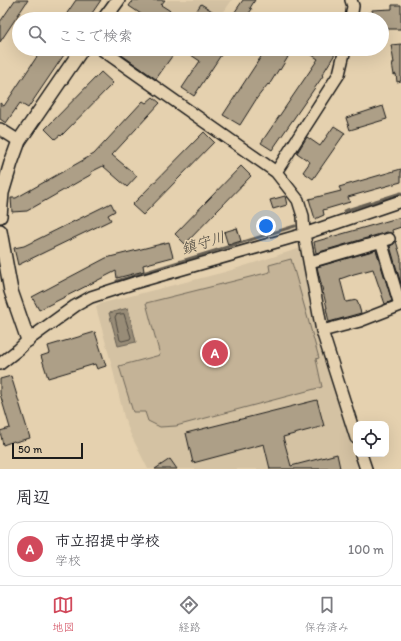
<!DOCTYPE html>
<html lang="ja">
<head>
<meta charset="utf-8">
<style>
  :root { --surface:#fff; --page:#f7f7f7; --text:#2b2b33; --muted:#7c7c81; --line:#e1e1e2; --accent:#d1495b }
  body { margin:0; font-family:Itim,"Klee One",sans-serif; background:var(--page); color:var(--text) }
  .controls { position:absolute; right:12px; bottom:12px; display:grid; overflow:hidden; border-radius:8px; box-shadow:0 4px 16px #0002 }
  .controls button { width:36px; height:36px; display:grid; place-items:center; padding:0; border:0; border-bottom:1px solid var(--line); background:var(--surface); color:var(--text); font:20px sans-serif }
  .scale { position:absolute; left:12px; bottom:10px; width:71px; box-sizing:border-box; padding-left:4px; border:2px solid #1c1c1c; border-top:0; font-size:11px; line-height:14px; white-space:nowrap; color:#1c1c1c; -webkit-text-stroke:3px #e5d1af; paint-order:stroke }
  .you { position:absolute; left:266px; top:226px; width:14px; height:14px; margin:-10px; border:3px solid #fff; border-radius:50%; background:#1a73e8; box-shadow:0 0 0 6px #1a73e833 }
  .badge { display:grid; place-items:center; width:26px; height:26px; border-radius:50%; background:var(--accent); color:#fff; font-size:13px; font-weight:700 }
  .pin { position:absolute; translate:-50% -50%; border:2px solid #fff; box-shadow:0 1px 4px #0006 }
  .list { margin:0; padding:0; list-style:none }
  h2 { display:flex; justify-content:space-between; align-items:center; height:52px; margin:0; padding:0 16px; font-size:17px }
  h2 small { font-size:13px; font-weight:400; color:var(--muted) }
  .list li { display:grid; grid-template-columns:26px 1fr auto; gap:12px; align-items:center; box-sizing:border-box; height:56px; margin:0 8px 8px; padding:0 8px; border:1px solid var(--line); border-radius:16px }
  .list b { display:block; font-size:15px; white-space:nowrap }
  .list p { margin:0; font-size:13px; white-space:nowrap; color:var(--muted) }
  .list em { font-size:13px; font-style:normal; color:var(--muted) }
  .icon { flex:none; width:22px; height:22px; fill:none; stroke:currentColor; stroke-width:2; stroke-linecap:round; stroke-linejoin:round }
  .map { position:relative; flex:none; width:401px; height:469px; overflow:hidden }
  .search { position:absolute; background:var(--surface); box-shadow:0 4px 16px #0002; left:12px; right:12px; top:12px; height:44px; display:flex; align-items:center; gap:10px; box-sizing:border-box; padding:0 14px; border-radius:22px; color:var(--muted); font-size:15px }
  .sheet { height:116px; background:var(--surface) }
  nav { display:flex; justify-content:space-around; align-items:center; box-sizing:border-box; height:56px; border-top:1px solid var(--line); background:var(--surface); font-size:11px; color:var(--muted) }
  nav a { display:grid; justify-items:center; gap:2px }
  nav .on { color:var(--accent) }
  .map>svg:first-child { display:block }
</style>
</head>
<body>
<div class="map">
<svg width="401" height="469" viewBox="0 0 401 469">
  <rect width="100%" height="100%" fill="#e5d1af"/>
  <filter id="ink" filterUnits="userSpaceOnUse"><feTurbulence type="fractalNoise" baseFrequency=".025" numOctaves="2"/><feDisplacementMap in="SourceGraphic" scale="8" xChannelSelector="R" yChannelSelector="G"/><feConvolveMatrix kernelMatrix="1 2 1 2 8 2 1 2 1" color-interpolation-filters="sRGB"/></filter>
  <g filter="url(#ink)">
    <!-- built -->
    <path fill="#d4c2a3" d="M167,0H232L219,19H154Z
      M301,248L310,304L318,340L340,405L357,465L356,469H148L130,433L124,417L112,366L96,307L99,304L225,272Z"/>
    <!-- green -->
    <path fill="#c4b397" stroke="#70685a" d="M291,259L319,358L316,359L322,387L176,426L160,427L148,421L145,412H133L119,366L160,355L146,303L270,272L269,265Z"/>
    <!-- water -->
    <path fill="#988c77" stroke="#665f53" d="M128,308L136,342L118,346L109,313Z"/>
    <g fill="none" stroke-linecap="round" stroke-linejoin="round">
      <!-- shore -->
      <path stroke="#4e4940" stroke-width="1" d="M124,314L131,337L130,339L122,341L120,340L115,317L116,315Z"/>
      <!-- stream -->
      <path stroke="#665f53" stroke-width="3" d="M344,211L401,193
        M117,281L295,226"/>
    </g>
    <!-- building -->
    <path fill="#ad9f87" stroke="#1c1c1c" d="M15,0H28L0,42V22Z
      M76,0H101L88,19H63Z
      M133,0H165L161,5L183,19H142L144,16L129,6Z
      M243,0H255L250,8L252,9L245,19H230Z
      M201,4L225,19H191Z
      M392,5H401V29H382V19H373L372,10L392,9Z
      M401,44V81L397,82L396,74L394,75L392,63H394L391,45Z
      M42,49H68L28,108L20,103L6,123L0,119V103L4,106Z
      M113,49H177L156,79Z
      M182,49H211L221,55L194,96L182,88L200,61Z
      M266,49H285L283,53L288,57L280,70L279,69L269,85L268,84L257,98L240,125L223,115Z
      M303,49H327L335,54L322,75L323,76L272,150L261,143L318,59Z
      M101,72L113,83L61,136L60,135L55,139L45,129Z
      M153,97L160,103L112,155L137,176L127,187L103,166L91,172L92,174L27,211L12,212L11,198H16L94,154L143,101L146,103Z
      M383,106L387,119L350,130L346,118Z
      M334,126L345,133L313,179L303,172L310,162L297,153L307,137L320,146Z
      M204,132L214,142L143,215L132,205Z
      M241,166L251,176L185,244L175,234Z
      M401,169V182L348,197L350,202L323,210L324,215L315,219L309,199L341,191L339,187Z
      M285,196L287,205L273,209L270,200Z
      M111,203L115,211L108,215L111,220L18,265L14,248L24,246Z
      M401,217V227L392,230L393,234L387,232L316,253L314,242Z
      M237,228L241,241L228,245L224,232Z
      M396,241L401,258V284L390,246L394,244Z
      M169,242L173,257L143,265L144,271L117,278L116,271L39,310L32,297L106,258Z
      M376,250L392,301L385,304L373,269L354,274L340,279L346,302L357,300L361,313L329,322L326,308H327L317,267Z
      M95,332L106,366L97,369L95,364L48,378L41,356L50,353L48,346Z
      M11,376L30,438L15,442L14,441L3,445L0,431L10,428L0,394V379Z
      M317,400L324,426L283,437L291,466L337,454L340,468L336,469H270L264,444L193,463L186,433Z
      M170,459L177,469H155Z"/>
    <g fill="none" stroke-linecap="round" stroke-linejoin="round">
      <!-- minor casing -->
      <g stroke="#1c1c1c" stroke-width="14">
        <path id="minor" d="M351,19L353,6L351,0
          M101,49L276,172L298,200L303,216L304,234L322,331L356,438
          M0,129L19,141
          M276,172L339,74L345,49
          M381,241L400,305
          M310,262L389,239
          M322,331L360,321L401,305
          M0,364L19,349L28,340L75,306L91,297L134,283L304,234L401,201
          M361,454L366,469"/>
      </g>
      <!-- tertiary casing -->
      <g stroke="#1c1c1c" stroke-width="16">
        <path id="tertiary" d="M104,19L118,0
          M0,216L2,193L11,163L19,141L82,49
          M0,231L11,291L28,340"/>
      </g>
      <!-- minor -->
      <use href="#minor" stroke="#e5d1af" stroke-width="11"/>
      <!-- tertiary -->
      <use href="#tertiary" stroke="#e5d1af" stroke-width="13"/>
    </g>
  </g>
  <g text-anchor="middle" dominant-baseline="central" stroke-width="3" stroke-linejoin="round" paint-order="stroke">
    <!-- water labels -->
    <g font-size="15" font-style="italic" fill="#47433c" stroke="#e5d1af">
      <text transform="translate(203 243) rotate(-17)">鎮守川</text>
    </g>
  </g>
</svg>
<div class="controls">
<button><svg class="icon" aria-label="locate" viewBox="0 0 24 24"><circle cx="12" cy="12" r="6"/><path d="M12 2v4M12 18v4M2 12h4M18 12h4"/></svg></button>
</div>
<div class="scale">50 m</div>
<div class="you"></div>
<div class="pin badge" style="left:215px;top:353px">A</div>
<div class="search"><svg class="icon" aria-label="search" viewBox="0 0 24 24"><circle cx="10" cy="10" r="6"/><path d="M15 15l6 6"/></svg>ここで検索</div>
</div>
<section class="sheet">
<h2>周辺<small></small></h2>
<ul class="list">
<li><span class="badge">A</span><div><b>市立招提中学校</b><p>学校</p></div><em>100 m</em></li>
</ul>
</section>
<nav>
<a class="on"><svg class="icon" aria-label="map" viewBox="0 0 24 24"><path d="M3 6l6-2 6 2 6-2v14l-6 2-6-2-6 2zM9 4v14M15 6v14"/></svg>地図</a>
<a><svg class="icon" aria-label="directions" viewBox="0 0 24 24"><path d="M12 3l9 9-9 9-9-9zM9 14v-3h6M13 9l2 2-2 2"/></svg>経路</a>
<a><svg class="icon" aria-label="saved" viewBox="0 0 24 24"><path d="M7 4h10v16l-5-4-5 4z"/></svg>保存済み</a>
</nav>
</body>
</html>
